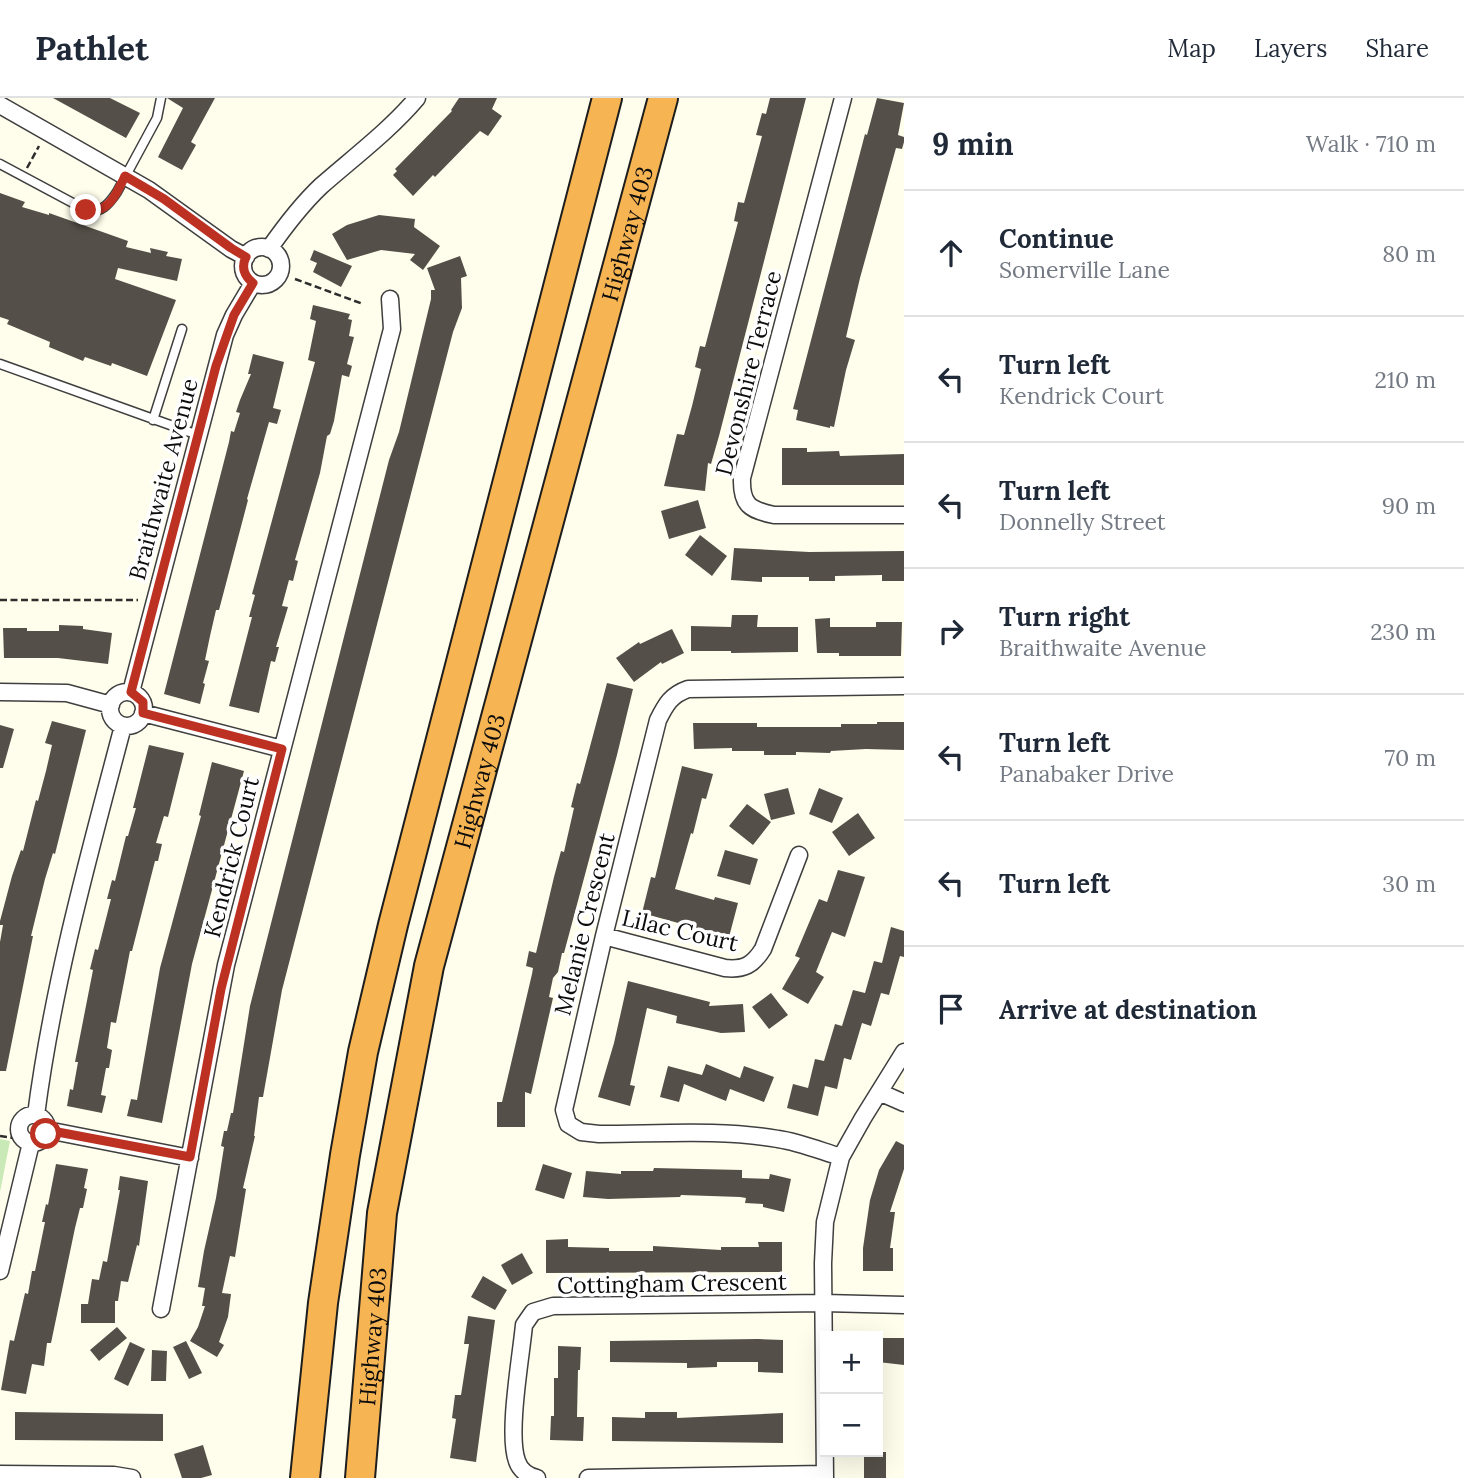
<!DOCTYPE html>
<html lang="en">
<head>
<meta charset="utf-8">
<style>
  :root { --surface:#fff; --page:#f6f6f7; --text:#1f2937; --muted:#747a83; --line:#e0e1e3 }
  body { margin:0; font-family:Lora,serif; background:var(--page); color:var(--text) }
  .controls { position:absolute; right:21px; bottom:21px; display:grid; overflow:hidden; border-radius:0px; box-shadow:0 7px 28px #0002 }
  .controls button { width:63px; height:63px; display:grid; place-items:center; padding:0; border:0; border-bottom:2px solid var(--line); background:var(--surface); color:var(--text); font:35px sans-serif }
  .stop { position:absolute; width:21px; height:21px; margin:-16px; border:5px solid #bd3123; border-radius:50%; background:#fff }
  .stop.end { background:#bd3123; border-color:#fff; box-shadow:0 2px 7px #0008 }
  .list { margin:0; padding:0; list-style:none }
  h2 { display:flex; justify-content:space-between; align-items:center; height:91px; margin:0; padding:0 28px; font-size:30px }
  h2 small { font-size:23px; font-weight:400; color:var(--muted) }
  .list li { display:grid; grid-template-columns:46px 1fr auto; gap:21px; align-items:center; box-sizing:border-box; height:126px; padding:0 28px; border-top:2px solid var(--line) }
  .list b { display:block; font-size:26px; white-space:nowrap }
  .list p { margin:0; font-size:23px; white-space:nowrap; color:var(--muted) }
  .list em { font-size:23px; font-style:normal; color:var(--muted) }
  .icon { flex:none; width:38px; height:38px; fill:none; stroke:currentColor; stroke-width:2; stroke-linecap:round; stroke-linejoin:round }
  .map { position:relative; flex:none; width:904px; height:1380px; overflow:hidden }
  header { display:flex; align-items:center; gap:42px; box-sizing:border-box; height:98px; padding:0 35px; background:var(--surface); border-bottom:2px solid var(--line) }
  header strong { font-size:33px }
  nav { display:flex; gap:38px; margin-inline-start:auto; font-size:24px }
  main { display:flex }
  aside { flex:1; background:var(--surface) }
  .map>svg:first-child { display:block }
</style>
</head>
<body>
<header>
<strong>Pathlet</strong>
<nav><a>Map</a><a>Layers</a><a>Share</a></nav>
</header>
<main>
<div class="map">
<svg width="904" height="1380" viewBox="0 0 904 1380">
  <rect width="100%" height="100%" fill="#fffeec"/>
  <!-- green -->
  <path fill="#c9e9b6" d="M0,1041L10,1043L0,1094Z"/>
  <!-- building -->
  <path fill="#554f49" d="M53,0H110L140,15L126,40Z
    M167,0H215L191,44L196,47L182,72L158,59L183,10Z
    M459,0H497L492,11L502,18L488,38L480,33L435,79L433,77L413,98L393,77L397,73L395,71L452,13L451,12Z
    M770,0H806L719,338L711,366L708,365L705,393L664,388L677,336L684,337L692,308L701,271L695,269L700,248L705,249L738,124L734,123L738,104L744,105L762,38L756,37L762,15L766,16Z
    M877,0L904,5L898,37L904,39V44L902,51L896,50L860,180L846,239L855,242L846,272L834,329L830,328V330L796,322L798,312L793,311L865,36L867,37Z
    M0,95L25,104L22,109L49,117V115L128,143L126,149L151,155L150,150L168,154L166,158L182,161L177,183L118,170L115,181L176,202L147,278L112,265L111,268L85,259L83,263L49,249L50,244L7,226L9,222L0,219Z
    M379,117L415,121L414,129L440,148L423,172L410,162L415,156L381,152L347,162L332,136L347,127Z
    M314,152L352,168L341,189L313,174L317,165L310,162Z
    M460,158L467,178L461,180L462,210L453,234L282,892L263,999H259L254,1038H255L243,1090L246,1091L235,1159L230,1158L222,1195L231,1196L228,1219L219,1244L224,1247L217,1259L190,1243L198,1229L205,1208H202L205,1190L198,1189L204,1153L216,1100L224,1049L221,1048L224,1033H227L231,1015H233L250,908L389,362L399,334L431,201V192H435L427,170Z
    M313,207L350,216L348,221L352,222L349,238L354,239L347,266L352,268L349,279L342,277L334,323L330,336L327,338L320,375L295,462L298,463L293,483L289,482L282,508L288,509L276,549H279L275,564L271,563L259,615L229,608L252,519H249L255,497L252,496L315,264L308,262L316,223L310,221Z
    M253,256L284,264L273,310L281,312L277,326L269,324L247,401L248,402L219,512H216L210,538L205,562L209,563L203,585L205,586L200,606L164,596L229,344L231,333L234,334L240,315L236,314L240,302L251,276H248Z
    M782,350H807V354L839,353L840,358L904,356V387H782Z
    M698,402L706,430L669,441L661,413Z
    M700,437L727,458L712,478L685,457Z
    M734,450L809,454L904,453V483H882V477L835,478V483H809V479H762V484L731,482Z
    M732,517H758L757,529H798V554L731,555V553H691V528L731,529Z
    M830,520V529H876V524H902L901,558H839V555H817L815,521Z
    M59,527L83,528V531L112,535L108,566L58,560H4L3,530H27V533H59Z
    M672,531L684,555L662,566L661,564L634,584L616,560L639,544L640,546Z
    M607,585L633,591L617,657L564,855H562L558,874L553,880L549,899L553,900L531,996L525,994V1029H497V1004H502L532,876L533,870L526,868L529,853L536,855L554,779L561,753L564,754L574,710L571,709L577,685L580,686Z
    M52,623L86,632L55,756L53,755L45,781L31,838H33L6,973H0V844L3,827H0V823L12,778L21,752L23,753L36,702L38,703L46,673L52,647L45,645Z
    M877,624H904V652L866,651L831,653L830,655L796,654V657H764V653H732V650L694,651L693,625H757V629H841V626H877Z
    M0,627L14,631L3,670H0Z
    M149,647L184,655L168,719L164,718L156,745L162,746L158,763H155L132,853H130L116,925L111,924L107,950L112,952L109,970H106L101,997L106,998L102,1015L67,1008L70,991L73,992L78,964H75L93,872L90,871L95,851L98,852L111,801H107L112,782L115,783L126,738H128L136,710H133Z
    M212,664L244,673L192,866L162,1025L127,1018L131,1001L137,1002L160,870L201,718L199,717Z
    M682,668L713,676L706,701L702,700L693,736L691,735L675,791L714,802L715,799L738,805L729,839L642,815L651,779L655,780Z
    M788,690L795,716L771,722L764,696Z
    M819,690L843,700L832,725L809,716Z
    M747,706L771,724L753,747L729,728Z
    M858,715L875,740L849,758L832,734Z
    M725,752L758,761L750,787L717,778Z
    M838,772L865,779L845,839L832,834L816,874L824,879L808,906L782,891L800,860L795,858L819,801L827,804Z
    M891,829L904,833V859L900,858L889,897L881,895L871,928L862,925L851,962L844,960L837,991L825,988L818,1018L787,1010L793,986L808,990L815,961L824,963L835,926L842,928L853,892L865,895L874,863L882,865Z
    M628,883L710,904L709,908L743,906L745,934L721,935L676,925L677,918L647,910L630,987L635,988L630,1008L598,999L614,945Z
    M771,895L788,917L769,931L752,909Z
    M706,966L740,980L744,968L774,979L764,1004L730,991L726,1003L684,986L679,1004L660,999L668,968L702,977Z
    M896,1043L904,1047V1071L890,1114H895L890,1150H893V1173H863V1150L870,1102L879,1072Z
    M56,1066L88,1071L84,1090L87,1091L83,1110H80L75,1130L51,1245H47L44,1268L32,1266L26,1296L1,1292L10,1242L14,1243L25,1195L28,1196L32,1173H35L45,1124H42L46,1106L48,1107Z
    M543,1066L572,1075L564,1101L535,1092Z
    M654,1070L742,1072V1080L769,1081L770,1076L791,1081L784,1114L763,1109V1106L745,1105L746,1100L740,1099L681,1097L680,1099L608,1101L583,1099L586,1073L621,1076V1073H653Z
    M120,1078L148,1083L139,1148L137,1147L128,1184L121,1183L118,1203H115V1225H81V1206H88L92,1181L99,1182L103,1163L107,1164L120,1092H118Z
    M568,1141V1149L609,1150V1153H653V1148L721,1152V1149H759L758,1144H782V1174L546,1175V1142Z
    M522,1155L533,1175L512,1187L501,1167Z
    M483,1178L507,1192L495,1212L471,1199Z
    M468,1218L495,1222L476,1364L450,1360L456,1321L452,1320L455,1297H461L469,1246H464Z
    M117,1229L127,1240L99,1263L90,1252Z
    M878,1240H904V1267L878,1264Z
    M758,1241L783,1242V1275L758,1274V1264H717V1269L687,1270V1265L610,1264V1243Z
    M186,1243L202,1275L189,1281L173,1249Z
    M130,1244L145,1251L128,1288L114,1281Z
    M558,1248L581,1249L580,1272H578L577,1319H584L583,1343L550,1342L551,1318H554V1280H558Z
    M152,1252L167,1253L166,1283H151Z
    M15,1314L163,1316V1343L15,1342Z
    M645,1314H677V1320L783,1315V1345L612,1343V1319L645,1320Z
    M203,1347L212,1377L201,1380H182L174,1356Z
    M864,1354H886V1380H864Z"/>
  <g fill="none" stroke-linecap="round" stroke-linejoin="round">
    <!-- service casing -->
    <g stroke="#3f3f3f" stroke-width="11">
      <path id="service" d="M0,66L86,112C101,116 109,106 117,94L157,20L161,0
        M0,266L198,337
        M153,322L182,231"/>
    </g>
    <!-- minor casing -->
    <g stroke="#3f3f3f" stroke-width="19">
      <path id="minor" d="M843,0L742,380C741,407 750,412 774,417H904
        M0,7L149,92L231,151L246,159
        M243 168a19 19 0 1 1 38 0a19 19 0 1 1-38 0Z
        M269,151C285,128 301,107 321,88C354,59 389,33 417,0
        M110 611a17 17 0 1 1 34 0a17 17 0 1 1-34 0Z
        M0,594L67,595L111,607
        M131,594L225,237L234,217L253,185
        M143,615L282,651
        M604,838L725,870C744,872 753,867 763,851L799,757
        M879,994L904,1005
        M36,1017C53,885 89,757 123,628
        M19 1031a14 14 0 1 1 28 0a14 14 0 1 1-28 0Z
        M47,1032L190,1060
        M841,1059C821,1053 799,1044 778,1041C720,1031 659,1036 599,1036L581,1034L568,1026L564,1012L604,838L658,622C666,606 671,597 688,591L904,588
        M0,1173L31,1045
        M161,1211L226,867L392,231L390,201
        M0,1376L114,1377L132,1380
        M537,1380C528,1378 520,1372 517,1363C507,1336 521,1259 524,1227L533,1214L553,1208L824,1205L904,1207
        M588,1380L825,1376
        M825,1380L823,1165L825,1124L841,1059L863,1020L904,954"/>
    </g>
    <!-- motorway casing -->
    <g stroke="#1d1d1d" stroke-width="32">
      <g id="motorway">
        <path d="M305,1380L323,1205L345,1057L363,954L393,827L607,0"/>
        <path id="s1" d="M360,1380L382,1115L429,868L663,0"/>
      </g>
    </g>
    <!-- path -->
    <path stroke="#2e2e2e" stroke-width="2.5" stroke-dasharray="7 3.5" stroke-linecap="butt" d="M27,70L39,48
      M295,181L363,206
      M0,502H138
      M0,1038L13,1040"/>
    <!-- service -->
    <use href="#service" stroke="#fff" stroke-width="8"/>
    <!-- minor -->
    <use href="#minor" stroke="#fff" stroke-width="16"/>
    <!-- motorway -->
    <use href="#motorway" stroke="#f6b453" stroke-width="28"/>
  </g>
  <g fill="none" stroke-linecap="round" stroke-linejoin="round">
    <!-- route -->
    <path stroke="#bd3123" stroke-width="9" d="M46,1036L47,1032L190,1059L221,891L282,651L143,615V604L131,594L216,268L234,217L253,185C244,178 241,169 246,159L231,150L164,101L125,78C117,95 108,117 86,112"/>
  </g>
  <g text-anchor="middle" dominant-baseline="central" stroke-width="7" stroke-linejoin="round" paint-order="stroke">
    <!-- street labels -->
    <g font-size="23" fill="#0c0c0c" stroke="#fff">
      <text stroke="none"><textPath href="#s1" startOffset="1276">Highway 403</textPath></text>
      <text transform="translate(748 275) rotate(-76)">Devonshire Terrace</text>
      <text transform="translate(163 381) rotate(-75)">Braithwaite Avenue</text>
      <text stroke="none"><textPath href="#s1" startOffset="709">Highway 403</textPath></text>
      <text transform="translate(231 759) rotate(-76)">Kendrick Court</text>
      <text transform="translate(584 826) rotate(-76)">Melanie Crescent</text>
      <text transform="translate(680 832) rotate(13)">Lilac Court</text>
      <text transform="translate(672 1185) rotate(-1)">Cottingham Crescent</text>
      <text stroke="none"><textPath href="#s1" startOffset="142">Highway 403</textPath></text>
    </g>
  </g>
</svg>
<div class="controls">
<button>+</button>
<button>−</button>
</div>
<div class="stop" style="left:46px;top:1036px"></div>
<div class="stop end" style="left:86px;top:112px"></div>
</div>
<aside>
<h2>9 min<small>Walk · 710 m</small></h2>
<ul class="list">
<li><svg class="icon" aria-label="ahead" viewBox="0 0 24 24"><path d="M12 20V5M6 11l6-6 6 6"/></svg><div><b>Continue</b><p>Somerville Lane</p></div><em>80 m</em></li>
<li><svg class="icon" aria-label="left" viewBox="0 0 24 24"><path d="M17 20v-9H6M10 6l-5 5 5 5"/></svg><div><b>Turn left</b><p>Kendrick Court</p></div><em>210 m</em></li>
<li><svg class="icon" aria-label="left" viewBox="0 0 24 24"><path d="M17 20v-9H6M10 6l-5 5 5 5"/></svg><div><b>Turn left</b><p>Donnelly Street</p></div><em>90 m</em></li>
<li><svg class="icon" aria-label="right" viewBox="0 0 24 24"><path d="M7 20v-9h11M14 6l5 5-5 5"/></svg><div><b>Turn right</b><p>Braithwaite Avenue</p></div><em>230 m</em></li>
<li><svg class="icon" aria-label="left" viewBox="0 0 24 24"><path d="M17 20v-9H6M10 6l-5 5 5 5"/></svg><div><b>Turn left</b><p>Panabaker Drive</p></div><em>70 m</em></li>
<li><svg class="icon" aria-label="left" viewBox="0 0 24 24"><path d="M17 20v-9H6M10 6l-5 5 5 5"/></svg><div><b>Turn left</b></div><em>30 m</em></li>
<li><svg class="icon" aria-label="arrive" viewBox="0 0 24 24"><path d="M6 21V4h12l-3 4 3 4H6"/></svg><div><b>Arrive at destination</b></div></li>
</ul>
</aside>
</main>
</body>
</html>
